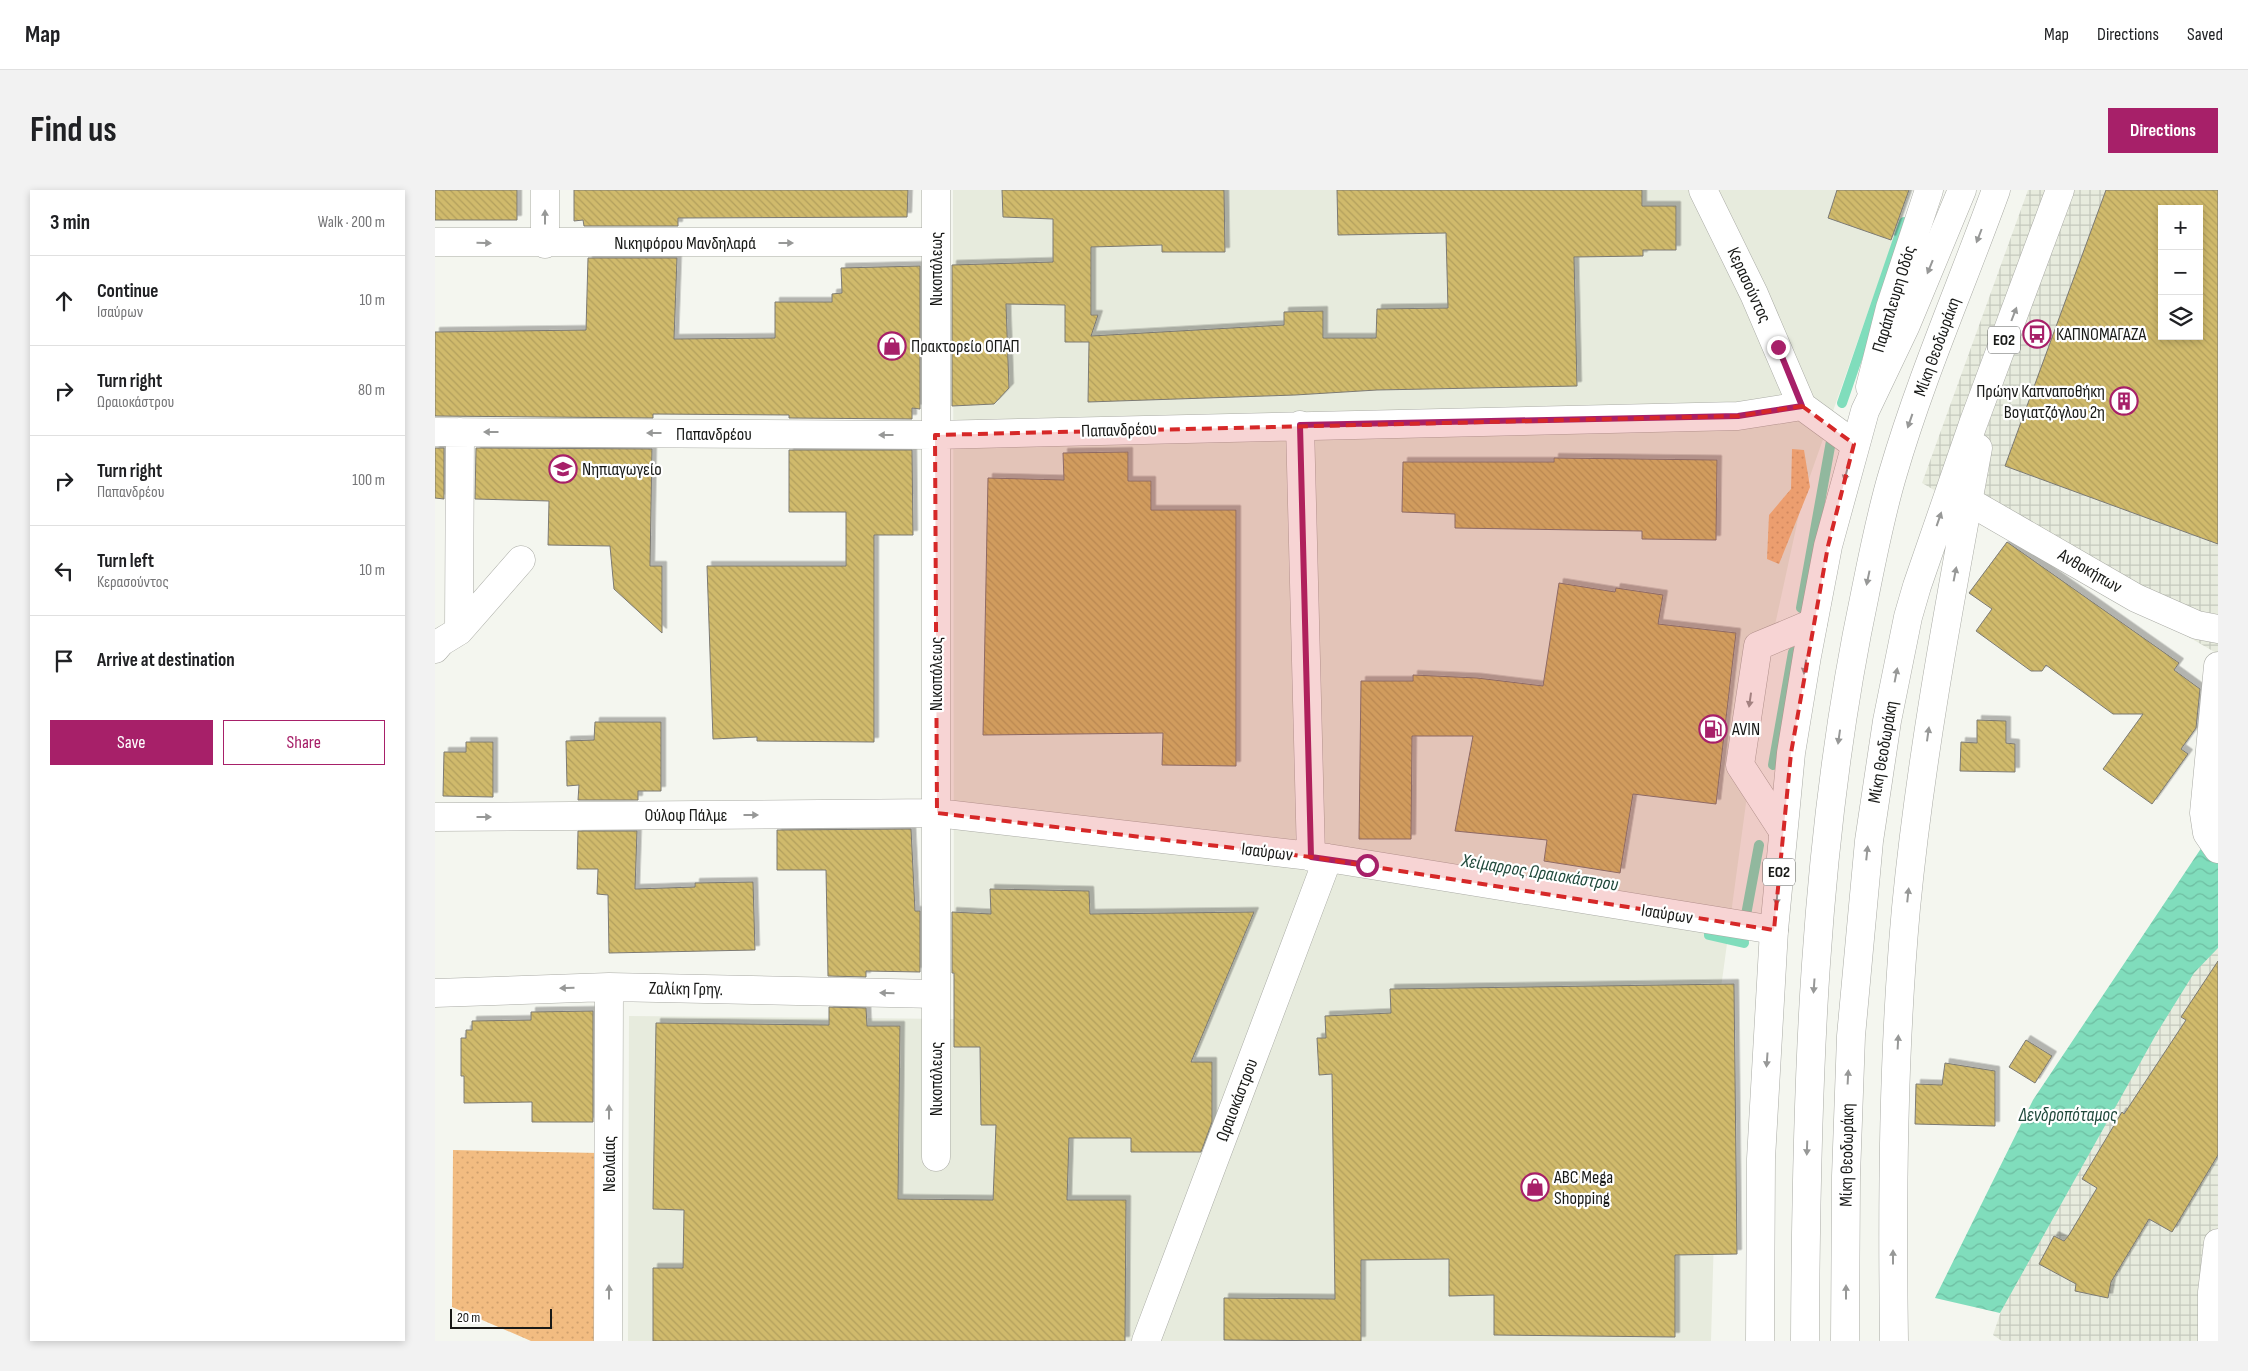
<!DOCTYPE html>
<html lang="en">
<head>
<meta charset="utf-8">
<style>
  :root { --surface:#fff; --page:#f2f2f2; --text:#202124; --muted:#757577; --line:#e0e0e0; --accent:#a72069 }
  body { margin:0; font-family:"Sofia Sans Condensed",sans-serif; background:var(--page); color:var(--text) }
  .controls { position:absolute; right:15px; top:15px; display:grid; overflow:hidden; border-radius:0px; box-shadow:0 2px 8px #0003 }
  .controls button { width:45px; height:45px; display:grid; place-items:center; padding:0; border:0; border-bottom:1px solid var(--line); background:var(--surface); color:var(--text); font:25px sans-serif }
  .scale { position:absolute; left:15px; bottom:12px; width:102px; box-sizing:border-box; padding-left:5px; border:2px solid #181917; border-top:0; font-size:14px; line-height:18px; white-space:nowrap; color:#181917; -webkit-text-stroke:4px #fff; paint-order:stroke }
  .stop { position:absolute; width:15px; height:15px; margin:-11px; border:4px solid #a72069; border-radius:50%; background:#fff }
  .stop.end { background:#a72069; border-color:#fff; box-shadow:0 1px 5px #0008 }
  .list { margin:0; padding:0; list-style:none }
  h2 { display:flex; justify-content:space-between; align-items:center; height:65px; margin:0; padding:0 20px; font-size:21px }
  h2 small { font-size:16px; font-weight:400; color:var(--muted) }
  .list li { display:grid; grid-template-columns:32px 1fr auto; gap:15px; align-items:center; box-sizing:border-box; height:90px; padding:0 20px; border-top:1px solid var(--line) }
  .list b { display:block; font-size:19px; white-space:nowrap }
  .list p { margin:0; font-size:16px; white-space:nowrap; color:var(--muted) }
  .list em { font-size:16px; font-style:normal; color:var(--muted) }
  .actions { display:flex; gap:10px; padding:15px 20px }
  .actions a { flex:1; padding:11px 0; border:1px solid var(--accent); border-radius:0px; text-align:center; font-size:18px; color:var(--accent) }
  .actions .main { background:var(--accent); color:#fff }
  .icon { flex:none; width:28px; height:28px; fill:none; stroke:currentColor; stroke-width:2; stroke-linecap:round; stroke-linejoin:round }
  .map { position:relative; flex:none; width:1783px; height:1151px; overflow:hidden; border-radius:0px }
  header { display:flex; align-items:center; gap:30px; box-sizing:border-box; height:70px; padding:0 25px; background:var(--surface); border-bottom:1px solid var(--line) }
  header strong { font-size:24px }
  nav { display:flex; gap:28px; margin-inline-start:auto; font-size:18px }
  .intro { display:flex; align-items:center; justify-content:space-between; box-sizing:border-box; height:120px; padding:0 30px }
  h1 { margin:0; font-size:35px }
  .button { padding:12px 22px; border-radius:0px; background:var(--accent); color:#fff; font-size:18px; font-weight:700 }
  main { display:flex; gap:30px; padding:0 30px }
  aside { flex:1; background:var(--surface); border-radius:0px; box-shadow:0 2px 8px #0003 }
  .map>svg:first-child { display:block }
</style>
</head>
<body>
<header>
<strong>Map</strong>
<nav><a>Map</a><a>Directions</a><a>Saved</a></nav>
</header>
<div class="intro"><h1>Find us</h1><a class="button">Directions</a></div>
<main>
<aside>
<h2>3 min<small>Walk · 200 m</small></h2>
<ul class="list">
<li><svg class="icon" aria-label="ahead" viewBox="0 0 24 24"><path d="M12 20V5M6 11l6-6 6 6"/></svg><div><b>Continue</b><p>Ισαύρων</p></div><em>10 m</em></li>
<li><svg class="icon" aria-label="right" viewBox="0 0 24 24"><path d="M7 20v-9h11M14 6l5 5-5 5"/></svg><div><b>Turn right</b><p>Ωραιοκάστρου</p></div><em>80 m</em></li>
<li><svg class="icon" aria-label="right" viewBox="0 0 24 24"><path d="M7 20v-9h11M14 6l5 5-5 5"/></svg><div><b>Turn right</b><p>Παπανδρέου</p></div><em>100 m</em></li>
<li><svg class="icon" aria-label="left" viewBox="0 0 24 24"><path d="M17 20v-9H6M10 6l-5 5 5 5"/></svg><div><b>Turn left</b><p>Κερασούντος</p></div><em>10 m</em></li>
<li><svg class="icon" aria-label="arrive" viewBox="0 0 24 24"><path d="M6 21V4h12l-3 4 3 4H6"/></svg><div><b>Arrive at destination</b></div></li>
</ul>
<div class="actions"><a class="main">Save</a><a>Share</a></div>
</aside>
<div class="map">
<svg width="1783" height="1151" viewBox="0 0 1783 1151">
  <defs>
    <pattern id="industrial-grid" width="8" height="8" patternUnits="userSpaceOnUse" patternTransform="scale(1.25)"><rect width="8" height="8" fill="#e7ebdd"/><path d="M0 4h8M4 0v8" fill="none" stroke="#c5c9bd"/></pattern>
    <pattern id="grass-dots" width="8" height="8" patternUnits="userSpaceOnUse" patternTransform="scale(1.25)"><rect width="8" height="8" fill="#f2bc81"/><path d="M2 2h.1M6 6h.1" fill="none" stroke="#cfa16f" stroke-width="1.8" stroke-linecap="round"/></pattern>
    <pattern id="water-waves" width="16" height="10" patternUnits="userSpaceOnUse" patternTransform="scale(1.25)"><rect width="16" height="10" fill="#80ddbc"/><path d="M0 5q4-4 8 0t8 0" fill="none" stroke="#6ebda1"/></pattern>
    <pattern id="building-back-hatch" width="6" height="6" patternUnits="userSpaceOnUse" patternTransform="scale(1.25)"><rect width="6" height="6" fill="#d0ba6c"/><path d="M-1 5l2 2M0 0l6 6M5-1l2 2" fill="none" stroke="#b29f5d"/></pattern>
    <filter id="shadow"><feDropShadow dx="4.5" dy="-4.5" stdDeviation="0" flood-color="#0004"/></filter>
  </defs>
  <rect width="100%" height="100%" fill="#f4f6ef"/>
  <!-- built -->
  <path fill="#e7ebdd" d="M518,0H1476L1368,306L1327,495L1286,798L1276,1151H193L194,826L519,829Z"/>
  <!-- industrial -->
  <path fill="url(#industrial-grid)" fill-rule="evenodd" d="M1593,0H1783V464L1487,293ZM1727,19H1764V146H1727Z
    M1783,733V1151H1567L1558,1145L1623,951Z"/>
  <!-- grass -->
  <path fill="url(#grass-dots)" d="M1357,259L1369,260L1375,297L1344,374L1332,369L1334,325L1356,299Z
    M18,960L164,963V1151H96L17,1117Z"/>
  <!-- water -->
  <path fill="url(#water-waves)" d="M1783,633V758L1759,783L1723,841L1565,1123L1500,1108L1598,910Z"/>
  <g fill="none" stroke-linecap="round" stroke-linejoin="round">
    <!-- stream -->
    <path stroke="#80ddbc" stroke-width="10" d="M1407,213L1469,32
      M1366,418L1398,240
      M1338,575L1358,462
      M1275,731L1274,745L1309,753L1308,741L1324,655"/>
  </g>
  <!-- building -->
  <path fill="url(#building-back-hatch)" stroke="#7c7a74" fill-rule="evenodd" filter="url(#shadow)" d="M0,0H82V30H0Z
    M139,0H473L472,27L243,28V36H149L148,30L139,31Z
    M567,0H789L790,62H727V55L656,57V125H663L656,146L849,135V122L888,121V148H941L942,119L1013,118L1011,43L903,45L902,0H1207V16H1241V60H1208V66L1139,67L1142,196L942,200L860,205L653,212L654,152H630V115L571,114L574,198L559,214L517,216V75L618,72V29L568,27Z
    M1402,0H1474L1456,50L1393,28Z
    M1671,0H1783V354L1570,276ZM1727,19H1764V146H1727Z
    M153,68H242L239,149L340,148V112H397V104L407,103L406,78L485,76V219L477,218V229L354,228V225L218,224V228L0,226V142L151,140Z
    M0,258H9V309L0,308Z
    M41,258L217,259L215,376H227V443L179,399L175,356L113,355L114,311L40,309Z
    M354,260H477L478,345H439V552L322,551V547L278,549L272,376H411V322H354Z
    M693,262V291H716V320H801V576L727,575L728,543L548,545L553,288L629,290L628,263Z
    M1119,268L1282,270L1281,350L1207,349V341L1020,338V324L967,322L968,272H1119Z
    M1572,352L1744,473L1739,480L1765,499L1761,538L1746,559L1753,564L1717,614L1668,579L1708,524H1678L1611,475L1607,481H1596L1541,441L1557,419L1534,403Z
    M1124,393L1180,402L1181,398L1228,405L1223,434L1301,443L1281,614L1198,604L1185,683L1109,671L1112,650L1020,641L1038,546H977L976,649H924L926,491H978V485L1042,488L1108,496Z
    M1542,530L1571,531V553L1580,554V582L1525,581L1526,552L1542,553Z
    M160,532H226V601H203V610H143L144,595L132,596L131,551L159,550Z
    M31,552H58V607L8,606L9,562H31Z
    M476,639L480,721H485V782L431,781V787L393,786L391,680H342V640Z
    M143,641H202L200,699L260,697V693L318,692L320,760L174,763L173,705L162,704L163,679H142Z
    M555,699L654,701L655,724L819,722L756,872H777V932L766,962H696V948H634L632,1010H691L690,1151H218V1078H248L249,1020L218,1019L221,833L394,835V817L431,818L432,836H465L463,1009L558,1010L561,935H546L545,857H519V783H517V722L556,724Z
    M1783,771V965L1737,1042L1714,1029L1676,1092L1673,1108L1640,1101L1641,1094L1604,1074L1619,1046L1629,1051L1634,1045L1662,998L1647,989L1687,922L1689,924L1751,830L1746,827Z
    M1299,794L1302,1064L1240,1065V1147L1059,1145V1105L1014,1106V1069L926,1070V1151L789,1150V1108L900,1109L897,884L884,885L882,848H891L890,826L956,823L955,799Z
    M158,821V932H97V912L29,913V886H26V848H31V840H37V831L96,830V822Z
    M1591,850L1617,866L1600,893L1574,877Z
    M1510,873L1560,881V936L1480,934L1481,894L1507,895Z"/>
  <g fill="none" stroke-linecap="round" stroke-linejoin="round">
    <!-- minor casing -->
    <g stroke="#aaaba5" stroke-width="29">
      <path id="minor" d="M501,0V967
        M1268,0L1319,104L1367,216L1419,254
        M0,52H501
        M110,54V0
        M1435,197L1455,118L1494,0
        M865,235L876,667
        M0,242L500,245L1303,226L1367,216
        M1533,311L1701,408L1762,435L1783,439
        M24,441L25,242
        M0,459L6,452L24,441L86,370
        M1783,476L1769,623L1772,643L1783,659
        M0,627L502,623L893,668L1339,740
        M1348,641L1305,575L1323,456L1378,433
        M0,803L174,797L501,804
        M173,1151L174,797
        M711,1151L893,668
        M1777,1151V1102L1783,1053"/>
    </g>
    <!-- highway casing -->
    <g stroke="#aaaba5" stroke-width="29">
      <path id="highway" d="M1325,1151L1326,969L1339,740L1356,563L1372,466L1393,356L1430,221L1471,135L1527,0
        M1370,1151C1371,901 1378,649 1430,404C1438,364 1446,323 1458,283C1486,187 1527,94 1561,0
        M1410,1151L1411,986L1416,846L1434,651L1452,531L1473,427L1482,396L1538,234L1625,0
        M1459,1151C1457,1007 1458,862 1471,718C1486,563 1515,411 1543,258"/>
    </g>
    <!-- minor -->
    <use href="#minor" stroke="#fff" stroke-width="28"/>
    <!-- highway -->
    <use href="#highway" stroke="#fff" stroke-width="28"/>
  </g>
  <!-- one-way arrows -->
  <defs><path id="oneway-solid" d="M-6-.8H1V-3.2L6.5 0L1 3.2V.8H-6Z" transform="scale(1.25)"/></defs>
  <g fill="#979897">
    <use href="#oneway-solid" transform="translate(110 27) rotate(-90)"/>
    <use href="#oneway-solid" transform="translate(1544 46) rotate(111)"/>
    <use href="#oneway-solid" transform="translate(49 53) rotate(1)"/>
    <use href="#oneway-solid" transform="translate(351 53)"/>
    <use href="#oneway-solid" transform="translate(1495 77) rotate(112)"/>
    <use href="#oneway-solid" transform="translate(1579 124) rotate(-69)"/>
    <use href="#oneway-solid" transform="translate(1475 231) rotate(109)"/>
    <use href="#oneway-solid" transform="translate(56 242) rotate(-180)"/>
    <use href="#oneway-solid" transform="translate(219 243) rotate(-180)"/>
    <use href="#oneway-solid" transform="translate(451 245) rotate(-180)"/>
    <use href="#oneway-solid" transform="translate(1411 284) rotate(105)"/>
    <use href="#oneway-solid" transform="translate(1504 329) rotate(-71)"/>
    <use href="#oneway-solid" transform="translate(1520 384) rotate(-79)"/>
    <use href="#oneway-solid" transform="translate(1433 388) rotate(102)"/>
    <use href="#oneway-solid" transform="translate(1370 477) rotate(99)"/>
    <use href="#oneway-solid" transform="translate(1461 485) rotate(-79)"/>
    <use href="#oneway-solid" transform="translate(1315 510) rotate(98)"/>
    <use href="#oneway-solid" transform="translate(1493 544) rotate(-82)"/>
    <use href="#oneway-solid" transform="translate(1404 547) rotate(98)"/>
    <use href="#oneway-solid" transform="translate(316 625)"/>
    <use href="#oneway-solid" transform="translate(49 627)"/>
    <use href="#oneway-solid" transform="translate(1432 663) rotate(-84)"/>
    <use href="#oneway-solid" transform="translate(1473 705) rotate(-84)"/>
    <use href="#oneway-solid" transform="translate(1342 708) rotate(95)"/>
    <use href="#oneway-solid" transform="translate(1379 796) rotate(94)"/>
    <use href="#oneway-solid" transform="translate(132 798) rotate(178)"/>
    <use href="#oneway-solid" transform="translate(452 803) rotate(-179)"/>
    <use href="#oneway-solid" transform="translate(1463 852) rotate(-87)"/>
    <use href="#oneway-solid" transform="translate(1332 870) rotate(94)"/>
    <use href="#oneway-solid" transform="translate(1413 887) rotate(-87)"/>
    <use href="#oneway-solid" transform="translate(174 922) rotate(-90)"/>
    <use href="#oneway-solid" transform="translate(1372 958) rotate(92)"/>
    <use href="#oneway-solid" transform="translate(1458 1067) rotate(-90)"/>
    <use href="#oneway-solid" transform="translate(174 1102) rotate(-90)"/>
    <use href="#oneway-solid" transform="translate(1411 1102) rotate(-90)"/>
  </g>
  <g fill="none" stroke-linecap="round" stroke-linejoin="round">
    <!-- route -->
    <path stroke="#a72069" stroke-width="6" d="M932,675L876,667L865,235L1303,226L1367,216L1343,157"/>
  </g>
  <!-- marked area -->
  <path fill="#d62828" fill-opacity="0.2" stroke="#d62828" stroke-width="4" stroke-dasharray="10 6" stroke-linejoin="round" d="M1367,216L1419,254L1393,356L1356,563L1339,740L876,667L502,623L500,245L1303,226Z"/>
  <!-- icons -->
  <defs>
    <g id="bus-ring" transform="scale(1.4375)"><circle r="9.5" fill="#fff" stroke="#a72069" stroke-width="1.5"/><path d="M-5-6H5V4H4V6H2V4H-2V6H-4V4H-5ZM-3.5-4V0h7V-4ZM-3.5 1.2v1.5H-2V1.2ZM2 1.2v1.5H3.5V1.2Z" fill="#a72069"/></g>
    <g id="shop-ring" transform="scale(1.4375)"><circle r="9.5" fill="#fff" stroke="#a72069" stroke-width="1.5"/><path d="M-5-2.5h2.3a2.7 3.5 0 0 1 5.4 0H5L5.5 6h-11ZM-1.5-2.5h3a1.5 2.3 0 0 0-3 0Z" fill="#a72069"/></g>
    <g id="building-ring" transform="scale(1.4375)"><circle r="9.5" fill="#fff" stroke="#a72069" stroke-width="1.5"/><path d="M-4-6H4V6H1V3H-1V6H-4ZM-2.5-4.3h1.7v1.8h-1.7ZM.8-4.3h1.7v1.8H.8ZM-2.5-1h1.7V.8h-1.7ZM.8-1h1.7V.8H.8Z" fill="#a72069"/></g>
    <g id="school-ring" transform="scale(1.4375)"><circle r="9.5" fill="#fff" stroke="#a72069" stroke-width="1.5"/><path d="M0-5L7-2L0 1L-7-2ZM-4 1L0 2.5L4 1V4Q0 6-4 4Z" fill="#a72069"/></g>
    <g id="fuel-ring" transform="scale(1.4375)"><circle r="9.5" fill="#fff" stroke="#a72069" stroke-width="1.5"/><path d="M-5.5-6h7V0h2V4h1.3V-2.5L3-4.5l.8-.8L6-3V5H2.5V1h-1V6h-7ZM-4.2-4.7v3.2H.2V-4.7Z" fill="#a72069"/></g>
  </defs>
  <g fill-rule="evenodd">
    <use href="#bus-ring" x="1602" y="144"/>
    <use href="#shop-ring" x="457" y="156"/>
    <use href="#building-ring" x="1689" y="211"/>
    <use href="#school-ring" x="128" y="279"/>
    <use href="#fuel-ring" x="1278" y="539"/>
    <use href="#shop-ring" x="1100" y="997"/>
  </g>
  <g text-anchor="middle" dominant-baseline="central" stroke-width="4.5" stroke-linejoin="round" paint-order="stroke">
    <!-- shield labels -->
    <g fill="#fff" stroke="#5d5e5d" stroke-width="1">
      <rect x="1553" y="136.5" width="32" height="27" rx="4"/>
      <rect x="1328" y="668.5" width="32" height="27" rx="4"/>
    </g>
    <g font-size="16" font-weight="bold" fill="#181917">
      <text x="1569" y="150">ΕΟ2</text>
      <text x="1344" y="682">ΕΟ2</text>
    </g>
    <!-- street labels -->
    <g font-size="18" fill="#181917" stroke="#fff">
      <text x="250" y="53">Νικηφόρου Μανδηλαρά</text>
      <text transform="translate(501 79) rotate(-90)">Νικοπόλεως</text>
      <text transform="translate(1314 95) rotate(65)">Κερασούντος</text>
      <text transform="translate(1459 109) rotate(-73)">Παράπλευρη Οδός</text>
      <text transform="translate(1502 157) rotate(-70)">Μίκη Θεοδωράκη</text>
      <text transform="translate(684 240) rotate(-2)">Παπανδρέου</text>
      <text x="279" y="244">Παπανδρέου</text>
      <text transform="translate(1655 381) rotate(30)">Ανθοκήπων</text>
      <text transform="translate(501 484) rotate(-90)">Νικοπόλεως</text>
      <text transform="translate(1448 562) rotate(-80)">Μίκη Θεοδωράκη</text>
      <text x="251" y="625">Ούλοφ Πάλμε</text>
      <text transform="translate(832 662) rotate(7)">Ισαύρων</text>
      <text transform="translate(1232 724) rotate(9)">Ισαύρων</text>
      <text transform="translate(251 799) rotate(1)">Ζαλίκη Γρηγ.</text>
      <text transform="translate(501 889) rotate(-90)">Νικοπόλεως</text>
      <text transform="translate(802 910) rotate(-69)">Ωραιοκάστρου</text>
      <text transform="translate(1412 965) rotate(-89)">Μίκη Θεοδωράκη</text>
      <text transform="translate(174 974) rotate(-90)">Νεολαίας</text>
    </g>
    <!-- poi labels -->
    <g font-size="18" fill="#181917" stroke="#fff" text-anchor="start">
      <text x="1621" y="144">ΚΑΠΝΟΜΑΓΑΖΑ</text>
      <text x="476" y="156">Πρακτορείο ΟΠΑΠ</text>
      <text x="1670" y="201" text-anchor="end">Πρώην Καπναποθήκη<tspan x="1670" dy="21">Βογιατζόγλου 2η</tspan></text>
      <text x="147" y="279">Νηπιαγωγείο</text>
      <text x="1297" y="539">AVIN</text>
      <text x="1119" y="987">ABC Mega<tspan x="1119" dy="21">Shopping</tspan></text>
    </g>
    <!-- water labels -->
    <g font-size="19" font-style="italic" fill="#214a3c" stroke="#fff">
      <text transform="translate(1105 683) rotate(9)">Χείμαρρος Ωραιοκάστρου</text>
      <text x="1633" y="925">Δενδροπόταμος</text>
    </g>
  </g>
</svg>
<div class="controls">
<button>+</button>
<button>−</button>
<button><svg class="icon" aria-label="layers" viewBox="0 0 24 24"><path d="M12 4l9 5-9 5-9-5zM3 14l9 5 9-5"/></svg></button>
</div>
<div class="scale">20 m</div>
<div class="stop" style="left:932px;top:675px"></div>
<div class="stop end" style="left:1343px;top:157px"></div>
</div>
</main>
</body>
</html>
